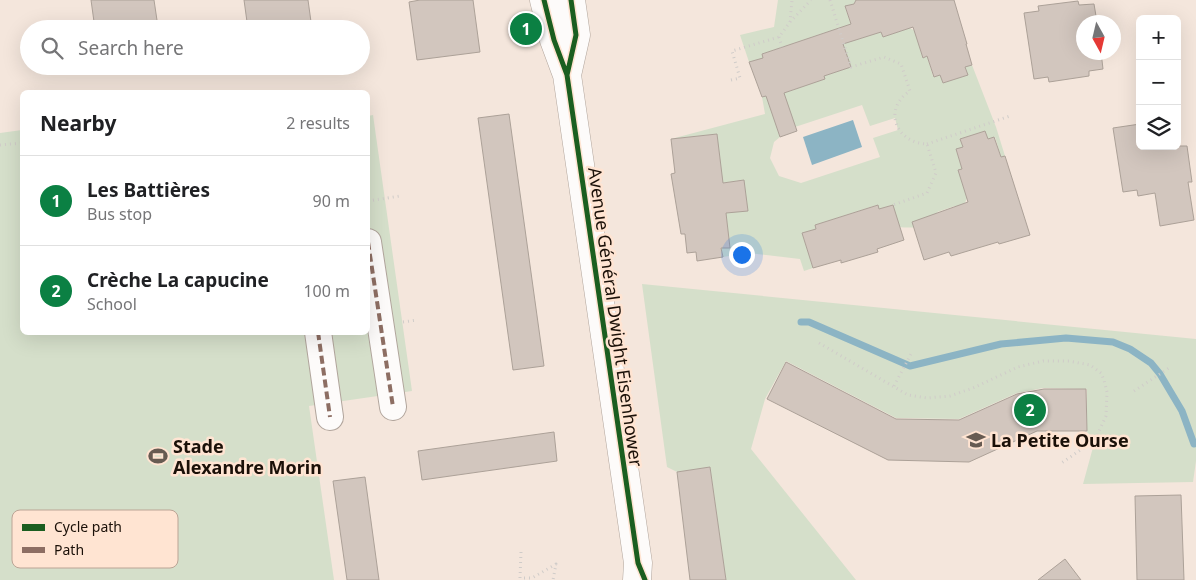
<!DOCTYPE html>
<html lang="en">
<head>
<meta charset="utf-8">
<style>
  :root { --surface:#fff; --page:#f2f2f2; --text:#202124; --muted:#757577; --line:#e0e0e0; --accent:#0b8043 }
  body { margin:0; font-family:"Noto Sans",sans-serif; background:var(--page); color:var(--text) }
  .controls { position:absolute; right:15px; top:15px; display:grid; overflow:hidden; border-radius:8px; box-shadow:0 5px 20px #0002 }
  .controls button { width:45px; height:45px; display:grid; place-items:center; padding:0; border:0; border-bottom:1px solid var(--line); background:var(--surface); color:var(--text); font:25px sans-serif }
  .compass { position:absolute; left:1076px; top:15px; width:45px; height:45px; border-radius:50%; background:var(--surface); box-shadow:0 5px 20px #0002; rotate:172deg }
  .you { position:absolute; left:741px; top:254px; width:18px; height:18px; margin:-12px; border:4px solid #fff; border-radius:50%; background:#1a73e8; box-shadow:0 0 0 8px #1a73e833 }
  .badge { display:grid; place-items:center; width:32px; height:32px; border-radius:50%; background:var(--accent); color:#fff; font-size:16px; font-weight:700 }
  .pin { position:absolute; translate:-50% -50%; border:2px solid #fff; box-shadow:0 1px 5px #0006 }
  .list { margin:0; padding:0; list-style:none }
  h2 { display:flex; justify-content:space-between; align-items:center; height:65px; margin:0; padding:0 20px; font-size:21px }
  h2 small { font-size:16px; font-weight:400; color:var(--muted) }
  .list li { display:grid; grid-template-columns:32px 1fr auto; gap:15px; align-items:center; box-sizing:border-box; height:90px; padding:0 20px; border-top:1px solid var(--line) }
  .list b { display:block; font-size:19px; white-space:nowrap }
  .list p { margin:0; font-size:16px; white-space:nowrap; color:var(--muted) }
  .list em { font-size:16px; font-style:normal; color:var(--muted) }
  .icon { flex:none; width:28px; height:28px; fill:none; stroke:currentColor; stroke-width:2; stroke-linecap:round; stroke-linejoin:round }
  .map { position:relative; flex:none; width:1196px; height:580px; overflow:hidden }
  .search { position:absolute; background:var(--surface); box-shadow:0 5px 20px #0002; left:20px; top:20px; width:350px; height:55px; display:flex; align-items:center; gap:12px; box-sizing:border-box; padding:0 18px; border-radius:28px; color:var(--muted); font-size:19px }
  .panel { position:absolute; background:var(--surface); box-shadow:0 5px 20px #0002; left:20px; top:90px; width:350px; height:245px; border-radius:8px }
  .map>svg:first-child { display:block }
</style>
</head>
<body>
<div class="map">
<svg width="1196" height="580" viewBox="0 0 1196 580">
  <rect width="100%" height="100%" fill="#f4e6dc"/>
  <!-- green -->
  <path fill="#d5dfca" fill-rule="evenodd" d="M778,0H856L854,4L845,7L856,40L881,32L883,37L901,31L906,26L919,33L923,58L927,56L933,76L940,75L943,83L967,75L965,67L972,65L996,127L1005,156L1001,157L995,137L988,139L985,131L960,139L963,147L956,150L962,169L958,170L969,194L963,207L957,209L955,206L937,212L938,214C923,226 919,229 899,227L892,205L879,209L877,205L815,225L816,229L802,233L813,268L804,271L800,259L748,253L723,257L721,248L730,247L726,213L748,210L743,180L722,183L717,134L671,139L765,114L762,97L788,88L790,91L825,79L824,76L851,67L839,32L824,33L762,54L763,58L749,62L740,35L774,27ZM862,105L870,126L895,118L898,130L873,138L880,157L801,183L779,176L770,158L774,142L780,137L775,121L795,127Z
    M373,115L412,391L309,406L334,580H0V133L22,130V332H368V116Z
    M642,284L1196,339V461L1193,482L1083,484L1095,440L1087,432V389L1043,388L1017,393L959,419L896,418L786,361L765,399L751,449L856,580H726L710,467L677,472L667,467Z"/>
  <!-- water -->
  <path fill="#8cb4c4" d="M853,120L862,147L812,165L803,137Z"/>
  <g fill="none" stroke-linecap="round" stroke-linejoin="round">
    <!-- stream -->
    <path stroke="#8cb4c4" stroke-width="7" d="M801,322H809L910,366L1001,344L1066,338L1113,342L1130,349L1151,363L1160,374L1182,411L1194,444"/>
  </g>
  <!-- building -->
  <path fill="#d2c6be" stroke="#aca198" d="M91,0H154L158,27L143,29H95Z
    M244,0H308L312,29H248Z
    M420,0H473L480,52L417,60L409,2Z
    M856,0H954L967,44H966L972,65L965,67L968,75L943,83L940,75L934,77L927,56L923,58L913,27L883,37L881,32L843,44L851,67L824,76L825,79L784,93L797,131L780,137L766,96L762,97L749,62L763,58L762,54L851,24L845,6L854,4Z
    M1078,1L1079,5L1094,4L1097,22H1084V52H1101L1103,69L1089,71V76L1049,82L1048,77L1034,79L1024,13L1039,11L1038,6Z
    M509,114L544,366L513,370L478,118Z
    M1140,124V146H1187L1192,182H1188L1194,220L1160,226L1155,193L1138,196L1137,190L1123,192L1113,128Z
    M985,131L988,139L994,137L1001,157L1005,156L1030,235L999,244L998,242L951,256L949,252L924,260L912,222L968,202L958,170L962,169L956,149L963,147L960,139Z
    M717,134L723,183L744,180L748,211L726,213L730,248H721L723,257L697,261L696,252L687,253L685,234H681L671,174L675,173L671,139Z
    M878,205L879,209L893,205L904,240L877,249L878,252L841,263V260L813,268L802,233L816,229L815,225Z
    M786,362L896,419L959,420L1017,394L1044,389H1086L1087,431H1037L969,462L888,460L767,399Z
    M554,432L557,461L422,480L418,451Z
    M710,467L726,580H690L677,472Z
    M365,477L379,580H347L333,481Z
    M1181,495L1184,580H1137L1135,496Z
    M1065,559L1081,580H1038Z"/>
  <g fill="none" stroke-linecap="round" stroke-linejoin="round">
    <!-- minor casing -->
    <g stroke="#b1a59c" stroke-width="28">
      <path id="minor" d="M368,242L393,407
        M318,332L330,417"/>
    </g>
    <!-- major casing -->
    <g stroke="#b1a59c" stroke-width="29">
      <path id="major" d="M544,0L554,40L567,75L638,563L637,580
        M567,75L576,35L571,0"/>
    </g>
    <!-- path -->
    <path stroke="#d0ccc9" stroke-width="3" stroke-dasharray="1 4" stroke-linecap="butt" d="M830,0L851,67L884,57L901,64L910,91C882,109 896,143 927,144L936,173L927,193L893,205
      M790,22L811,0
      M779,37L782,47
      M731,80L740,78L732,51L779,37L790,22L792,0
      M927,144L1010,116
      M0,145L22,143
      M368,201L400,196
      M403,322L417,320
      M819,343L908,395L927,398L950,396L973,388L1018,367L1043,361H1069L1090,365L1101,373L1104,380L1107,392L1106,416L1095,440L1060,464
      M894,386L911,354
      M1134,391L1169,368
      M521,552L520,578H532L556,564L553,580"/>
    <!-- minor -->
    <use href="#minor" stroke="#fdfbfa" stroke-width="26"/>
    <!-- major -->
    <use href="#major" stroke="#fdfbfa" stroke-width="28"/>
    <!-- quiet -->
    <path stroke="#8d6e63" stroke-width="4" stroke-dasharray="8 4" stroke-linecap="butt" d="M368,242L393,407
      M318,332L330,417"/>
    <!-- cycleway casing -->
    <g stroke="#ffe4d2" stroke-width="8">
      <path id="cycleway" d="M544,0L554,40L567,75L638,563L645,580
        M567,75L576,35L571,0"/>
    </g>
    <!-- cycleway -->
    <use href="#cycleway" stroke="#1b5e20" stroke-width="5"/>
  </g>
  <!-- icons -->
  <defs>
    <g id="school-bare" transform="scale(1.5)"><path d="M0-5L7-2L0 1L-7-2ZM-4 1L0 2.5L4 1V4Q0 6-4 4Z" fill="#675b52" stroke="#ffe4d2" stroke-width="2.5" paint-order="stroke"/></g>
    <g id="stadium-bare" transform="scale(1.5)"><path d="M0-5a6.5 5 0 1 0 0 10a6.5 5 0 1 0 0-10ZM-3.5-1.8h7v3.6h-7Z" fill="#675b52" stroke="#ffe4d2" stroke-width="2.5" paint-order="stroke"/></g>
  </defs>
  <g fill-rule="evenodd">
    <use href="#school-bare" x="976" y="440"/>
    <use href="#stadium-bare" x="158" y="456"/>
  </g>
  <g text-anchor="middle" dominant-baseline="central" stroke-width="5" stroke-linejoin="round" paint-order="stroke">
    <!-- street labels -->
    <g font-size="18" fill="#1b1008" stroke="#ffe4d2">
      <text transform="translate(616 317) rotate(82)">Avenue Général Dwight Eisenhower</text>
    </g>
    <!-- poi labels -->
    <g font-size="18" font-weight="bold" fill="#1b1008" stroke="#ffe4d2" text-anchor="start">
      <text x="991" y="440">La Petite Ourse</text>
      <text x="173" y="446">Stade<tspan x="173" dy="21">Alexandre Morin</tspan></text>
    </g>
  </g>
  <!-- legend -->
  <rect x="12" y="510" width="166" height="58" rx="8" fill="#ffe4d2" stroke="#bba495" stroke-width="1"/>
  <rect x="22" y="524" width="23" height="7" fill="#1b5e20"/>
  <rect x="22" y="547" width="23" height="6" fill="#8d6e63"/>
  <g font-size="14" fill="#1b1008">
    <text x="54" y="532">Cycle path</text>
    <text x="54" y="555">Path</text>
  </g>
</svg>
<div class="controls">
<button>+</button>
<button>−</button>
<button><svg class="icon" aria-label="layers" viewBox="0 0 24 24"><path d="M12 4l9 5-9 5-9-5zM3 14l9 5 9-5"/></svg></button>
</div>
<svg class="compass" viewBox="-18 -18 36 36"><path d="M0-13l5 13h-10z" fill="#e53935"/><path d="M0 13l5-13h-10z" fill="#757577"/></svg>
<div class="you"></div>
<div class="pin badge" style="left:526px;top:29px">1</div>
<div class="pin badge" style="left:1030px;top:410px">2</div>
<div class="search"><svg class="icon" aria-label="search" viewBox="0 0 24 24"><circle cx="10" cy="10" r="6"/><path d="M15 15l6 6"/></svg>Search here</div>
<section class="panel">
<h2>Nearby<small>2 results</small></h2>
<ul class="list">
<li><span class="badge">1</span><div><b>Les Battières</b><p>Bus stop</p></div><em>90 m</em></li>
<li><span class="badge">2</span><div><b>Crèche La capucine</b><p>School</p></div><em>100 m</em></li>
</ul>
</section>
</div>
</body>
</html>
